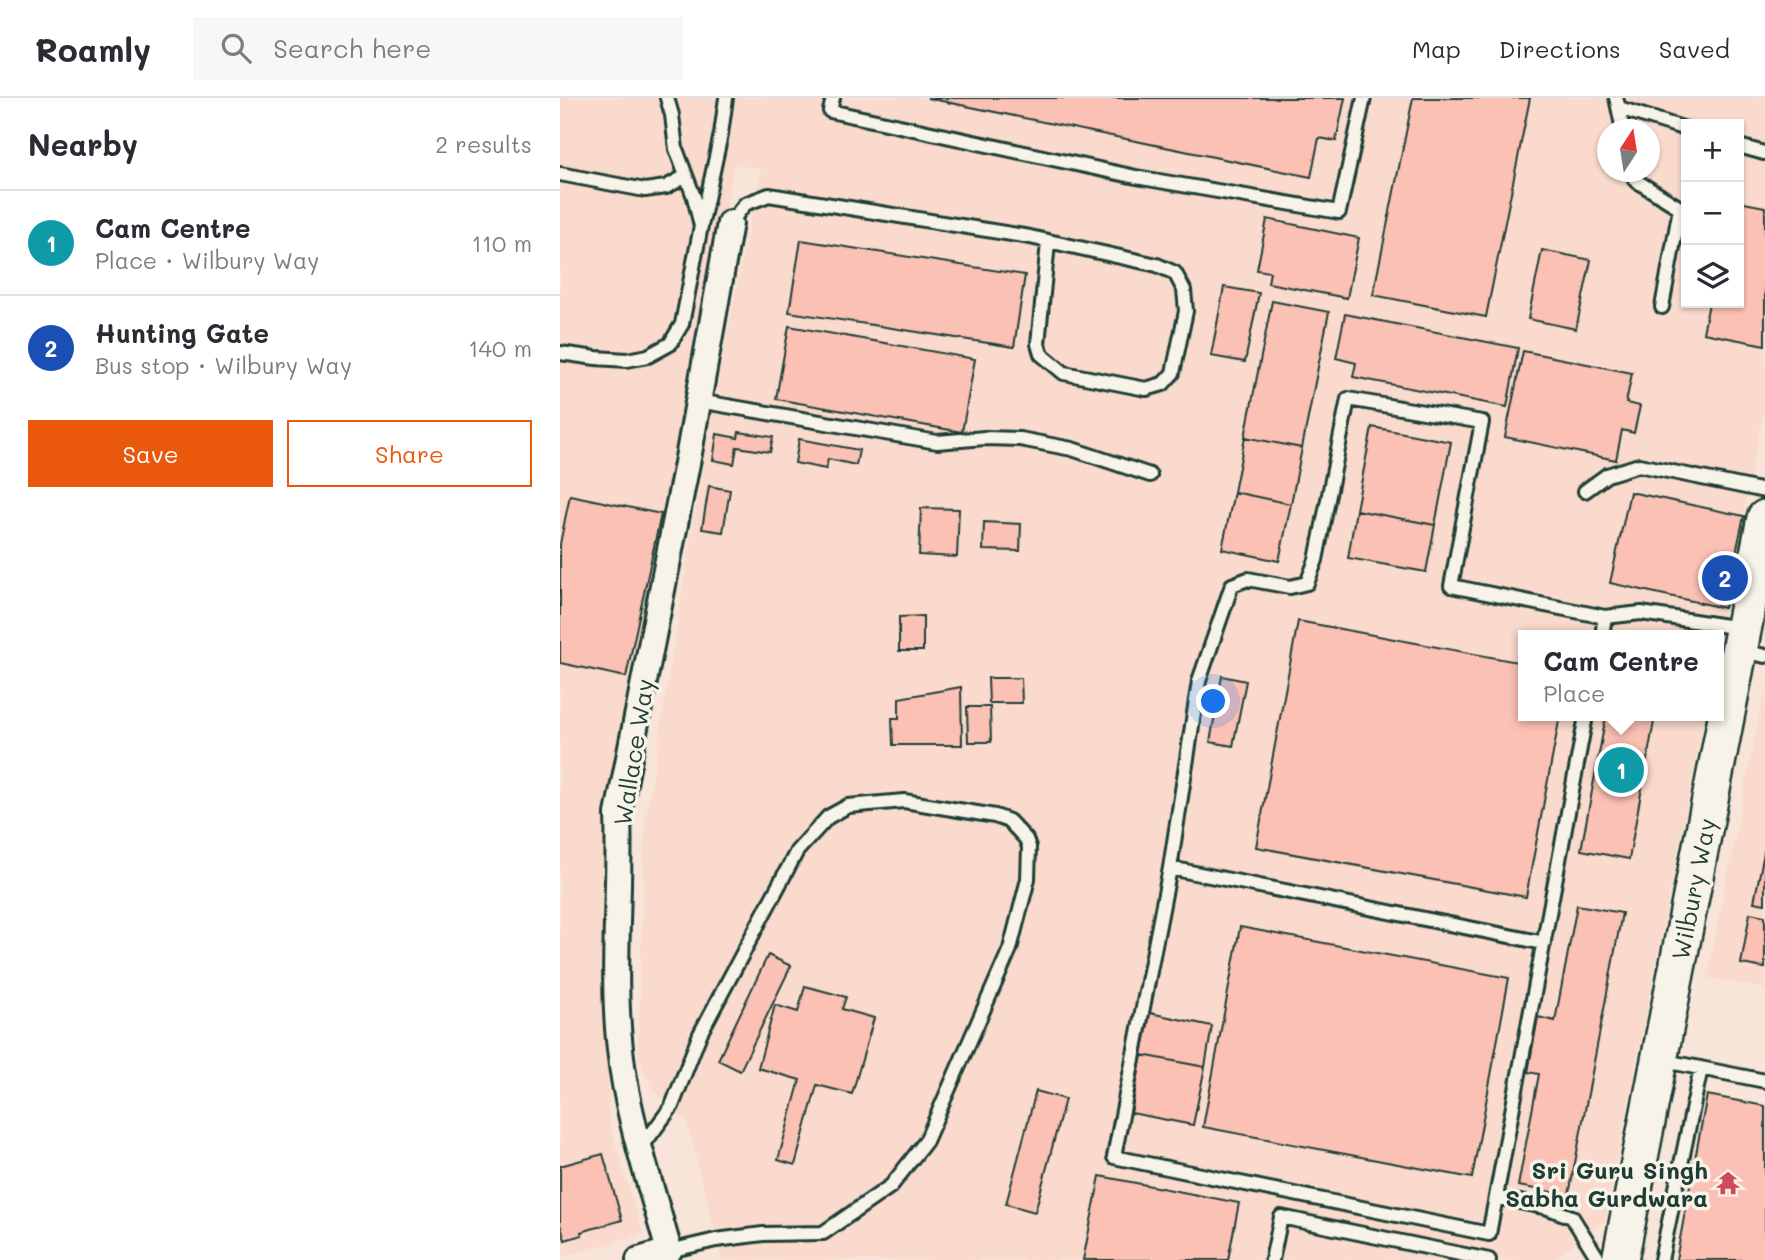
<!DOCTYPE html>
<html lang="en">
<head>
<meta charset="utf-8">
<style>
  :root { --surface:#fff; --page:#f7f7f7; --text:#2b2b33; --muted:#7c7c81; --line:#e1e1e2; --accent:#ea580c }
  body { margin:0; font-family:Mali,sans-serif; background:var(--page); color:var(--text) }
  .controls { position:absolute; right:21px; top:21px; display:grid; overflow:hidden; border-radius:0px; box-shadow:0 2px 5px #0004 }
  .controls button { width:63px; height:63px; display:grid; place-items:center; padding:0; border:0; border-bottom:2px solid var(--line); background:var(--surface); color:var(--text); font:35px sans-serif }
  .compass { position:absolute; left:1037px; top:21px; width:63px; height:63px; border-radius:50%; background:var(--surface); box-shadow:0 2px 5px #0004; rotate:12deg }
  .you { position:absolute; left:654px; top:604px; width:24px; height:24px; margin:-18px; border:5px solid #fff; border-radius:50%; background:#1a73e8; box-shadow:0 0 0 10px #1a73e833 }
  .badge { display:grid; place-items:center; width:46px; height:46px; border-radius:50%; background:var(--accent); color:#fff; font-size:23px; font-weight:700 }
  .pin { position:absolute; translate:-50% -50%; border:4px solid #fff; box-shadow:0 2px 7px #0006 }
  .popup { position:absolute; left:958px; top:532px; width:206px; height:91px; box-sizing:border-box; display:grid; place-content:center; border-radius:0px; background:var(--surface); filter:drop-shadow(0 2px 5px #0005); font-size:23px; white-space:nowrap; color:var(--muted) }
  .popup b { font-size:26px; color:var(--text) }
  .popup::after { content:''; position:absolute; left:50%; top:100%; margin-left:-14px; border:14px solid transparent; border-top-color:var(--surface) }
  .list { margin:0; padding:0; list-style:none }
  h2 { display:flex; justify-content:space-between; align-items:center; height:91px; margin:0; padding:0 28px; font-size:30px }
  h2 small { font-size:23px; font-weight:400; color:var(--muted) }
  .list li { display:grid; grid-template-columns:46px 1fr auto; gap:21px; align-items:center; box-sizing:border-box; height:105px; padding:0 28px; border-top:2px solid var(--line) }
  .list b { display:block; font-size:26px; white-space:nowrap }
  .list p { margin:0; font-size:23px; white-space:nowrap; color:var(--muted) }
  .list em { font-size:23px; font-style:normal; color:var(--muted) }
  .actions { display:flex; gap:14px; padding:21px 28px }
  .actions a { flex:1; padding:16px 0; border:2px solid var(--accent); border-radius:0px; text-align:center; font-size:24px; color:var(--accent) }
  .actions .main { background:var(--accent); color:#fff }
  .icon { flex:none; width:38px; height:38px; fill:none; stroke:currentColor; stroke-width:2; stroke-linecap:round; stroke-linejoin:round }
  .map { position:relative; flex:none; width:1205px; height:1162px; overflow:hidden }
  header { display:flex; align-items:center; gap:42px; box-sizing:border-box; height:98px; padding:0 35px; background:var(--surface); border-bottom:2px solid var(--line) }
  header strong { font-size:33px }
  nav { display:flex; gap:38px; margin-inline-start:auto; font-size:24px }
  .search { width:490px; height:63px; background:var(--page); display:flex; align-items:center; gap:18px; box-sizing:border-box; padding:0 24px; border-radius:0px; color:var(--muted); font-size:26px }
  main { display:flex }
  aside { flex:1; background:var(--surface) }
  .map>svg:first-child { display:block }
</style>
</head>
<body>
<header>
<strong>Roamly</strong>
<div class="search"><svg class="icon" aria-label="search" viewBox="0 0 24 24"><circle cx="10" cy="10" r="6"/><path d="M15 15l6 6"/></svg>Search here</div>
<nav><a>Map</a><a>Directions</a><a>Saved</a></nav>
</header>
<main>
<aside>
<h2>Nearby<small>2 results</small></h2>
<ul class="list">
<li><span class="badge" style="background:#0f9aa8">1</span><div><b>Cam Centre</b><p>Place · Wilbury Way</p></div><em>110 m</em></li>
<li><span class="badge" style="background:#1a4fb4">2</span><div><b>Hunting Gate</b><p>Bus stop · Wilbury Way</p></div><em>140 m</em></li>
</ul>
<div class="actions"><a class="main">Save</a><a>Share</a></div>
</aside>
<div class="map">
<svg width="1205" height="1162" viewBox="0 0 1205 1162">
  <rect width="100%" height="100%" fill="#f8e4d8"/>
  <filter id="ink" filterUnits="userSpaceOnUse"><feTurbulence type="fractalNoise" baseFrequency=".0143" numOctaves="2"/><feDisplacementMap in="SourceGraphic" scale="14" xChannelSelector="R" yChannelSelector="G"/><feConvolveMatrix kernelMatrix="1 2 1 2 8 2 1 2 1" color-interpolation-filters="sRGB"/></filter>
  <g filter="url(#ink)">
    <!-- built -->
    <path fill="#f9dacd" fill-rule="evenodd" d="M0,0H1205V304L1159,539L963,537V618H1144L1045,1122L993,1162H158L162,1161L127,1024L92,990L78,959L85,727L150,321L201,71L174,66L46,703L49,1026L83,1135L0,1159ZM1126,26H1179V205H1126ZM1048,32H1090V74H1048Z
      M1205,590V891L1147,879Z"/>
    <!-- building -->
    <path fill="#fbc1b4" stroke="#1f3d34" stroke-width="2" d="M367,0H785L776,43L759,40L751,79Z
      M853,0H970L926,219L813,197Z
      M1179,104L1205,109V247L1143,235L1149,205H1179Z
      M707,121L799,140L787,200L708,185L710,174L697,172Z
      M241,142L465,177L454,249L229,214Z
      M982,152L1031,162L1016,231L968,221Z
      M664,189L699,195L685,264L651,258Z
      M712,203L769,214L742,350L685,339Z
      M785,216L958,250L947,309L793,279L796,265L776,260Z
      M229,228L415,261L402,334L216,301Z
      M963,253L1072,275L1066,305L1080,308L1074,335L1062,332L1056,362L945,339Z
      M812,329L891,344L875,427L796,412Z
      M179,334L213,339L210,354L177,349L174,366L153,362L157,336L178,340Z
      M685,339L742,350L731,406L674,394Z
      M239,341L299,352L296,367L268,361L266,371L235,365Z
      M149,388L170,392L163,434L142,431Z
      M674,394L731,406L719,463L662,451Z
      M1070,394L1184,418L1164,510L1050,485Z
      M10,397L101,416L66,579L0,565V446Z
      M361,410L399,411L397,459L359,457Z
      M796,412L875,427L866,474L788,460Z
      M424,424L461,426L460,453L423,452Z
      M363,518V553H339V519Z
      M738,523L963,565V618H1000L966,799L696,749Z
      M662,578L686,583L673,648L650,644Z
      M428,580H461L462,605H429Z
      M401,589L402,647H333L332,620H339V600Z
      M407,609H430L431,644H408Z
      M1046,618H1095L1069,761L1021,752Z
      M1205,750V806L1194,804Z
      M1017,807L1062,815L1009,1097L958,1088L979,976L968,974L978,919L995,923Z
      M1190,815L1205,818V870L1181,866Z
      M680,829L949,880L912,1080L643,1029Z
      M208,857L231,868L180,973L158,962Z
      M245,888L286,899L282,911L314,920L292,996L257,987L235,1067L218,1062L240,982L198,970L215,907L238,914Z
      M590,915L652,928L645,969L582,957Z
      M582,957L645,969L633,1027L571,1015Z
      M476,993L505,1001L475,1114L446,1106Z
      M1147,997L1205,1008V1162H1116Z
      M43,1056L62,1122L21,1134L22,1137L5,1142L0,1126V1068Z
      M540,1078L679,1105L668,1162H523Z"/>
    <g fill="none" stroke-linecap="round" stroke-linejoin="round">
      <!-- lane casing -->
      <g stroke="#1f3d34" stroke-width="18">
        <path id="lane" d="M273,0L270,13L576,79L779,114L804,0
          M1056,0L1059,10L1126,31
          M1057,4L1063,32
          M1179,48L1204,55
          M1073,74L1075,82L1120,110L1102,209
          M0,76L85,92L106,89L126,78
          M142,124L161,36L166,0
          M170,125L185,106L209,97L470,139L597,167L615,175L624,192L626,213L613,275L603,286L586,291L504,275L481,256L478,246L488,145
          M0,255L36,260L67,262L88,258L110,246L122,226L141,128L134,99L116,51L112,17L107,0
          M138,303L377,344L425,340L460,341L512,351L590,377
          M1025,393L1047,377L1079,367L1205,393
          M1042,537L1045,519
          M1183,553L1205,558
          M1026,618L936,1099L988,1110L1012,1119L1039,1162
          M610,770L639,583L672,487L688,481L730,489L747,485L756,462L788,301L922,324L891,488L1045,519L1081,515L1180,530
          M1100,962L1205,983
          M81,1050L112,1008L140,936L237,753L268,719L288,708L344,703L435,718L449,723L466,741L469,749L468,781L450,851L366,1043L331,1088L263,1135L203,1136L156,1142L109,1153
          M936,1099L929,1136L554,1059L610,770L984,845
          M712,1162L721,1119L929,1162
          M1101,1162L1141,970"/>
      </g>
      <!-- street casing -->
      <g stroke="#1f3d34" stroke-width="30">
        <path id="street" d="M79,1162L109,1153C91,1087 67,1020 60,951C51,873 61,794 58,716L129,355L170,125"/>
      </g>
      <!-- secondary casing -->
      <g stroke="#1f3d34" stroke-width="40">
        <path id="secondary" d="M1060,1162L1205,420"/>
      </g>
      <!-- lane -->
      <use href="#lane" stroke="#f7f3e8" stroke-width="12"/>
      <!-- street -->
      <use href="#street" stroke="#f7f3e8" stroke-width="24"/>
      <!-- secondary -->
      <use href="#secondary" stroke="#f7f3e8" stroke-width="35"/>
    </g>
  </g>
  <!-- icons -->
  <defs>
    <g id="temple-bare" transform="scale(1.89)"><path d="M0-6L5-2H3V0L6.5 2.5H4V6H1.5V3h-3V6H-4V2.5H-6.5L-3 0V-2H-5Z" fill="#d1495b" stroke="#f7f3e8" stroke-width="2.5" paint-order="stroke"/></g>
  </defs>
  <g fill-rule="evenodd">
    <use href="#temple-bare" x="1168" y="1085"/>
  </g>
  <g text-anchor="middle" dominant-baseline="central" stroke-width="7" stroke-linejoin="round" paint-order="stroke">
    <!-- street labels -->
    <g font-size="24" fill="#1f3d34" stroke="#f7f3e8">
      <text transform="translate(73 654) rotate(-81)">Wallace Way</text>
      <text transform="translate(1133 791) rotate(-79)">Wilbury Way</text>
    </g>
    <!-- poi labels -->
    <g font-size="24" font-weight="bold" fill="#1f3d34" stroke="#f7f3e8" text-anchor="end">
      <text x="1148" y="1071">Sri Guru Singh<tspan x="1148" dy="28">Sabha Gurdwara</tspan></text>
    </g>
  </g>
</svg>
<div class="controls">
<button>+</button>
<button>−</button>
<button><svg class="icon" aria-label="layers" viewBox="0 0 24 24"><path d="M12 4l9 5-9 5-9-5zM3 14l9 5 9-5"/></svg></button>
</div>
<svg class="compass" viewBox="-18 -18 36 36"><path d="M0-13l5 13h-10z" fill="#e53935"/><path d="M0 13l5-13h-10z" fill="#7c7c81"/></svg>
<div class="you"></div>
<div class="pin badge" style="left:1061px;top:672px;background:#0f9aa8">1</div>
<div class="popup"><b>Cam Centre</b>Place</div>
<div class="pin badge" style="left:1165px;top:480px;background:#1a4fb4">2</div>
</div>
</main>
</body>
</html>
